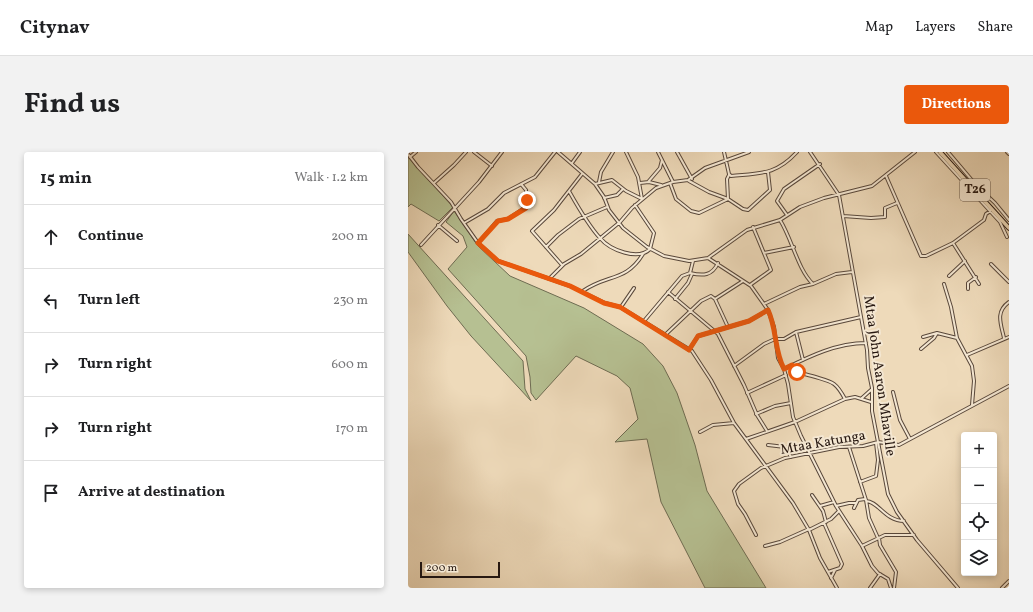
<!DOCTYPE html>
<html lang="en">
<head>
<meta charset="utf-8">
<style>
  :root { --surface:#fff; --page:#f2f2f2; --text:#202124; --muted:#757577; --line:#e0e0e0; --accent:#ea580c }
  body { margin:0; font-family:Vollkorn,serif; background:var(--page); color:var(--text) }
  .controls { position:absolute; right:12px; bottom:12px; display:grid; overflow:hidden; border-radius:4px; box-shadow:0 2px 6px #0003 }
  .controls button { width:36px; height:36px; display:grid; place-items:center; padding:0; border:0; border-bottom:1px solid var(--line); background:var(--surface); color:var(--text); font:20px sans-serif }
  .scale { position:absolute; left:12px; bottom:10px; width:80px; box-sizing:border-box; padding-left:4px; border:2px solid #271811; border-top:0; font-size:11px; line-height:14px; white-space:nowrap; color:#271811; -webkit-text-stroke:3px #f4e7d2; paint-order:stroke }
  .stop { position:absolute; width:12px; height:12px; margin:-9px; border:3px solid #ea580c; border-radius:50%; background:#fff }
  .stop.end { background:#ea580c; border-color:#fff; box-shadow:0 1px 4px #0008 }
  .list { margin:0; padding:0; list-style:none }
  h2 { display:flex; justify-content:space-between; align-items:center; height:52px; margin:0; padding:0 16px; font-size:17px }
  h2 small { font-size:13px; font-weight:400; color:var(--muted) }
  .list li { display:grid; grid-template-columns:26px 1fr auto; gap:12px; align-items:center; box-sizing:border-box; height:64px; padding:0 16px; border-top:1px solid var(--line) }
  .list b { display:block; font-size:15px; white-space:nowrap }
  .list em { font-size:13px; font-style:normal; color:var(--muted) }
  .icon { flex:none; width:22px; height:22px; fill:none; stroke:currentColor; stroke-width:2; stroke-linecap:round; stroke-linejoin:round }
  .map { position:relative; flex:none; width:601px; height:436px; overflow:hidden; border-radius:4px }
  header { display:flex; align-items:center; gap:24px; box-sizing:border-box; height:56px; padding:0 20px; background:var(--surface); border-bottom:1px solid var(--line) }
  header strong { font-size:19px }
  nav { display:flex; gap:22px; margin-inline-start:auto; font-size:14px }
  .intro { display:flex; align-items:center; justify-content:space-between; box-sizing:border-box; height:96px; padding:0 24px }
  h1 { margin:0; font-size:28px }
  .button { padding:10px 18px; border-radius:4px; background:var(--accent); color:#fff; font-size:14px; font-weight:700 }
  main { display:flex; gap:24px; padding:0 24px }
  aside { flex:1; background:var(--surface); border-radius:4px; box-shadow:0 2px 6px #0003 }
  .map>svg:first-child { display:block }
</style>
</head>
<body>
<header>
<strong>Citynav</strong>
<nav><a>Map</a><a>Layers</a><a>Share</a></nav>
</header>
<div class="intro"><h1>Find us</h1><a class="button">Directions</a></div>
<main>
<aside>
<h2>15 min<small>Walk · 1.2 km</small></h2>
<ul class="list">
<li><svg class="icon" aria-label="ahead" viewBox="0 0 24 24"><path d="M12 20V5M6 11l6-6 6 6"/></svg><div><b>Continue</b></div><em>200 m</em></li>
<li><svg class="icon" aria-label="left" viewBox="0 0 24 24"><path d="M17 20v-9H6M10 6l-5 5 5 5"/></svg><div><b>Turn left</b></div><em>230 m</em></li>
<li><svg class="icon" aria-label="right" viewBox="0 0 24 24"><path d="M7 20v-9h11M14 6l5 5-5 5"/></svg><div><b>Turn right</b></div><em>600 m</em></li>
<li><svg class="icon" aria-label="right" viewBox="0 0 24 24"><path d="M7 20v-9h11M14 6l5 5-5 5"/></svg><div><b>Turn right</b></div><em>170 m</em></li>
<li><svg class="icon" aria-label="arrive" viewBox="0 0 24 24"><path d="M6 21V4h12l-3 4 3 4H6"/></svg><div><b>Arrive at destination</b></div></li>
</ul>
</aside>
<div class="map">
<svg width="601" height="436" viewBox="0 0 601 436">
  <rect width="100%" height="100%" fill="#eedaba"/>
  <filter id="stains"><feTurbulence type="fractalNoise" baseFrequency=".005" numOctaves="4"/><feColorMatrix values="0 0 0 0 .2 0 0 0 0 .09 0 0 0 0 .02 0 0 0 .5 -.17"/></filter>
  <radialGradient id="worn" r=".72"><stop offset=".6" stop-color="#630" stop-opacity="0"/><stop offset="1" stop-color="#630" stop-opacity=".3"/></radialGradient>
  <!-- green -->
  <path fill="#b6c092" stroke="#6e6c52" d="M0,5L45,55L31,69L3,52L0,55Z
    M46,59L70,94L102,124L176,156L235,192L255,214L269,241L287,293L299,339L358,436H297L253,350L239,287L207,290L230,267L222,236L209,224L168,204L128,248L123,241L122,225L118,204L40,117L59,95L55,84L38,70Z
    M0,82L115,209L117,237L123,249L63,184L39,154L0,100Z"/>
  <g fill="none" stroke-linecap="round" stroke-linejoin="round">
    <!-- minor casing -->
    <g stroke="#59483b" stroke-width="4">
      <path id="minor" d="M66,0L84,14
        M150,0L187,32L196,45L201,58L215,76L239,95L256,104L281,109L300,106L339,78L372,68L392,55L416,46L464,34L507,0
        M218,0L230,25L234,47
        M250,0L265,30
        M269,0L284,27
        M316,0L321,22L323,24C353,21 368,23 389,0
        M402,0L431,43L459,198L460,216L464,236V259L480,342L489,360L509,388L550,436
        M528,0L592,70L599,85
        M540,0L568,33L587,51L601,68
        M599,0L601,2
        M0,2L10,15L43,50L53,67L70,91L90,109L162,134L197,151L212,155L284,199L303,228L326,271L385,351L401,378L412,406L429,436
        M2,5L8,0
        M164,11L172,0
        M478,24L513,104H518L545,91L576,68L578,62L584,58
        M281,29L301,40L320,47L335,57L340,58L362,38L360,20
        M191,30L193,20L205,0
        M240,30L252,16L254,8
        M26,31L46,13L58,0
        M232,31L241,30L253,33
        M262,31L268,47L283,59L291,61L320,47L319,27L321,23
        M187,32L204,28L218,39L234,47
        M161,39C170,55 180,73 192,86C202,98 230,109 242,97L246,81L227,53
        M196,46L209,43L215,37
        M379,63L369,49L376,37L412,12
        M435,64L463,66L477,65V56L489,51
        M372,68C384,87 390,118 405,132
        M56,71L80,57L96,41L127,25L147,0
        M30,73L49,89
        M71,90L89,69L100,67L118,55V38L113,32
        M545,91L571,132
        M13,93L71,30L94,0
        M138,95L150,83L171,67L199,55
        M356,101L386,95
        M300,106L343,134L360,158L366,175L370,206L376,217L380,232L385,265L393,284L428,354L454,394L464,414L470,421L480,427L483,436
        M583,112L601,130
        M154,113L124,79L146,58L174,22
        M282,121C295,124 304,124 310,111
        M541,124L557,109
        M141,127L156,112L173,102L212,70L224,56L248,36L265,30L280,28L297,16L341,0
        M536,132L543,155L549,186L564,214L566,229L564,253
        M342,133L363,118L345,75
        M560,137V131L568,125
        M175,139C199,122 218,130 235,102
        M260,140L310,182L336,233L349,263L359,279
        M267,147L280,131L284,122
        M307,147L335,129
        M356,152L392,135L405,132L428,122L444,120
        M213,155L226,136
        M236,169L274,124L282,121L285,109
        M388,180L395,208
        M257,183L293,149L303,144L307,147L320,175
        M515,185L529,181
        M596,186C593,172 587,160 601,150
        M513,197L526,186L529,181L549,186
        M281,198L290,184L341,169L360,158
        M559,203L601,185
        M326,214L356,192L367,187H376L388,180L453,165
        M384,214L389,220C394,221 399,223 404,224C423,230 427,228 437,247
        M376,217C402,204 429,191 458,191
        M485,240L492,268L502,287
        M339,241L378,223
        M454,246L464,237
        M348,262L367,254L383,251
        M292,280L305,273L326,271
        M338,287L387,270L437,247L447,245L463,250
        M360,293L377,295L383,305
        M441,295L458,348L461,366L470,386
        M452,330L468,324L470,308L468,291
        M404,343L415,359L418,370
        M458,349C470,349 477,369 496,369
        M412,354L426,350
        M428,354L441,351H448
        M446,356L450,348L457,347
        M416,371L434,412L432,416L420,420
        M401,378L423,367L431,359
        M348,383L337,362L330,352L326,339L331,332L353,316L377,306L431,295L455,294L470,290L491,293L601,234
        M471,386L472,393L488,420L486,436
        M357,394L372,390L401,377
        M454,394L477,383H506
        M423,426L427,418
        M462,436L472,422
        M594,436L601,429"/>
    </g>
    <!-- trunk casing -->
    <g stroke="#271811" stroke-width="5.5">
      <path id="trunk" d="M532,0L601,76"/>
    </g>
    <!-- minor -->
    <use href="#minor" stroke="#f4e7d2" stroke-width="2"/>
    <!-- trunk -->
    <use href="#trunk" stroke="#eedaba" stroke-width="3.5"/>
  </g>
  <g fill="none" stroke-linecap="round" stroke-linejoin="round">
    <!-- route -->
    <path stroke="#ea580c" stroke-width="5" d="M119,48L118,56L100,67L90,69L70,91L90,109L162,134L196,151L212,155L281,198L290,184L341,169L360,158C369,177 366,198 376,217L384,213L389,220"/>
  </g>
  <g text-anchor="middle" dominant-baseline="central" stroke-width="4" stroke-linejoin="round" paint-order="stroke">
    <!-- shield labels -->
    <rect fill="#f4e7d2" stroke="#64564b" stroke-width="1" x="552" y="27" width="30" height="22" rx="3"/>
    <g font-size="13" font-weight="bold" fill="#271811">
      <text x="567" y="38">T26</text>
    </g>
    <!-- street labels -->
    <g font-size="14" fill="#271811" stroke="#f4e7d2">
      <text transform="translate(471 224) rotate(82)">Mtaa John Aaron Mhaville</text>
      <text transform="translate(415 291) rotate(-10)">Mtaa Katunga</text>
    </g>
  </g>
  <rect width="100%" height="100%" filter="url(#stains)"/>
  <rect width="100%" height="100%" fill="url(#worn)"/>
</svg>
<div class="controls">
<button>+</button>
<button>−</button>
<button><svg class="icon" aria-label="locate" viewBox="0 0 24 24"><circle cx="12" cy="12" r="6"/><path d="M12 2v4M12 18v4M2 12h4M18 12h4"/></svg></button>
<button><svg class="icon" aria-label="layers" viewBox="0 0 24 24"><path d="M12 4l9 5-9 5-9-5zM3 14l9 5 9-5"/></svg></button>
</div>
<div class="scale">200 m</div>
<div class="stop" style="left:389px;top:220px"></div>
<div class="stop end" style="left:119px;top:48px"></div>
</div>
</main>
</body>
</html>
